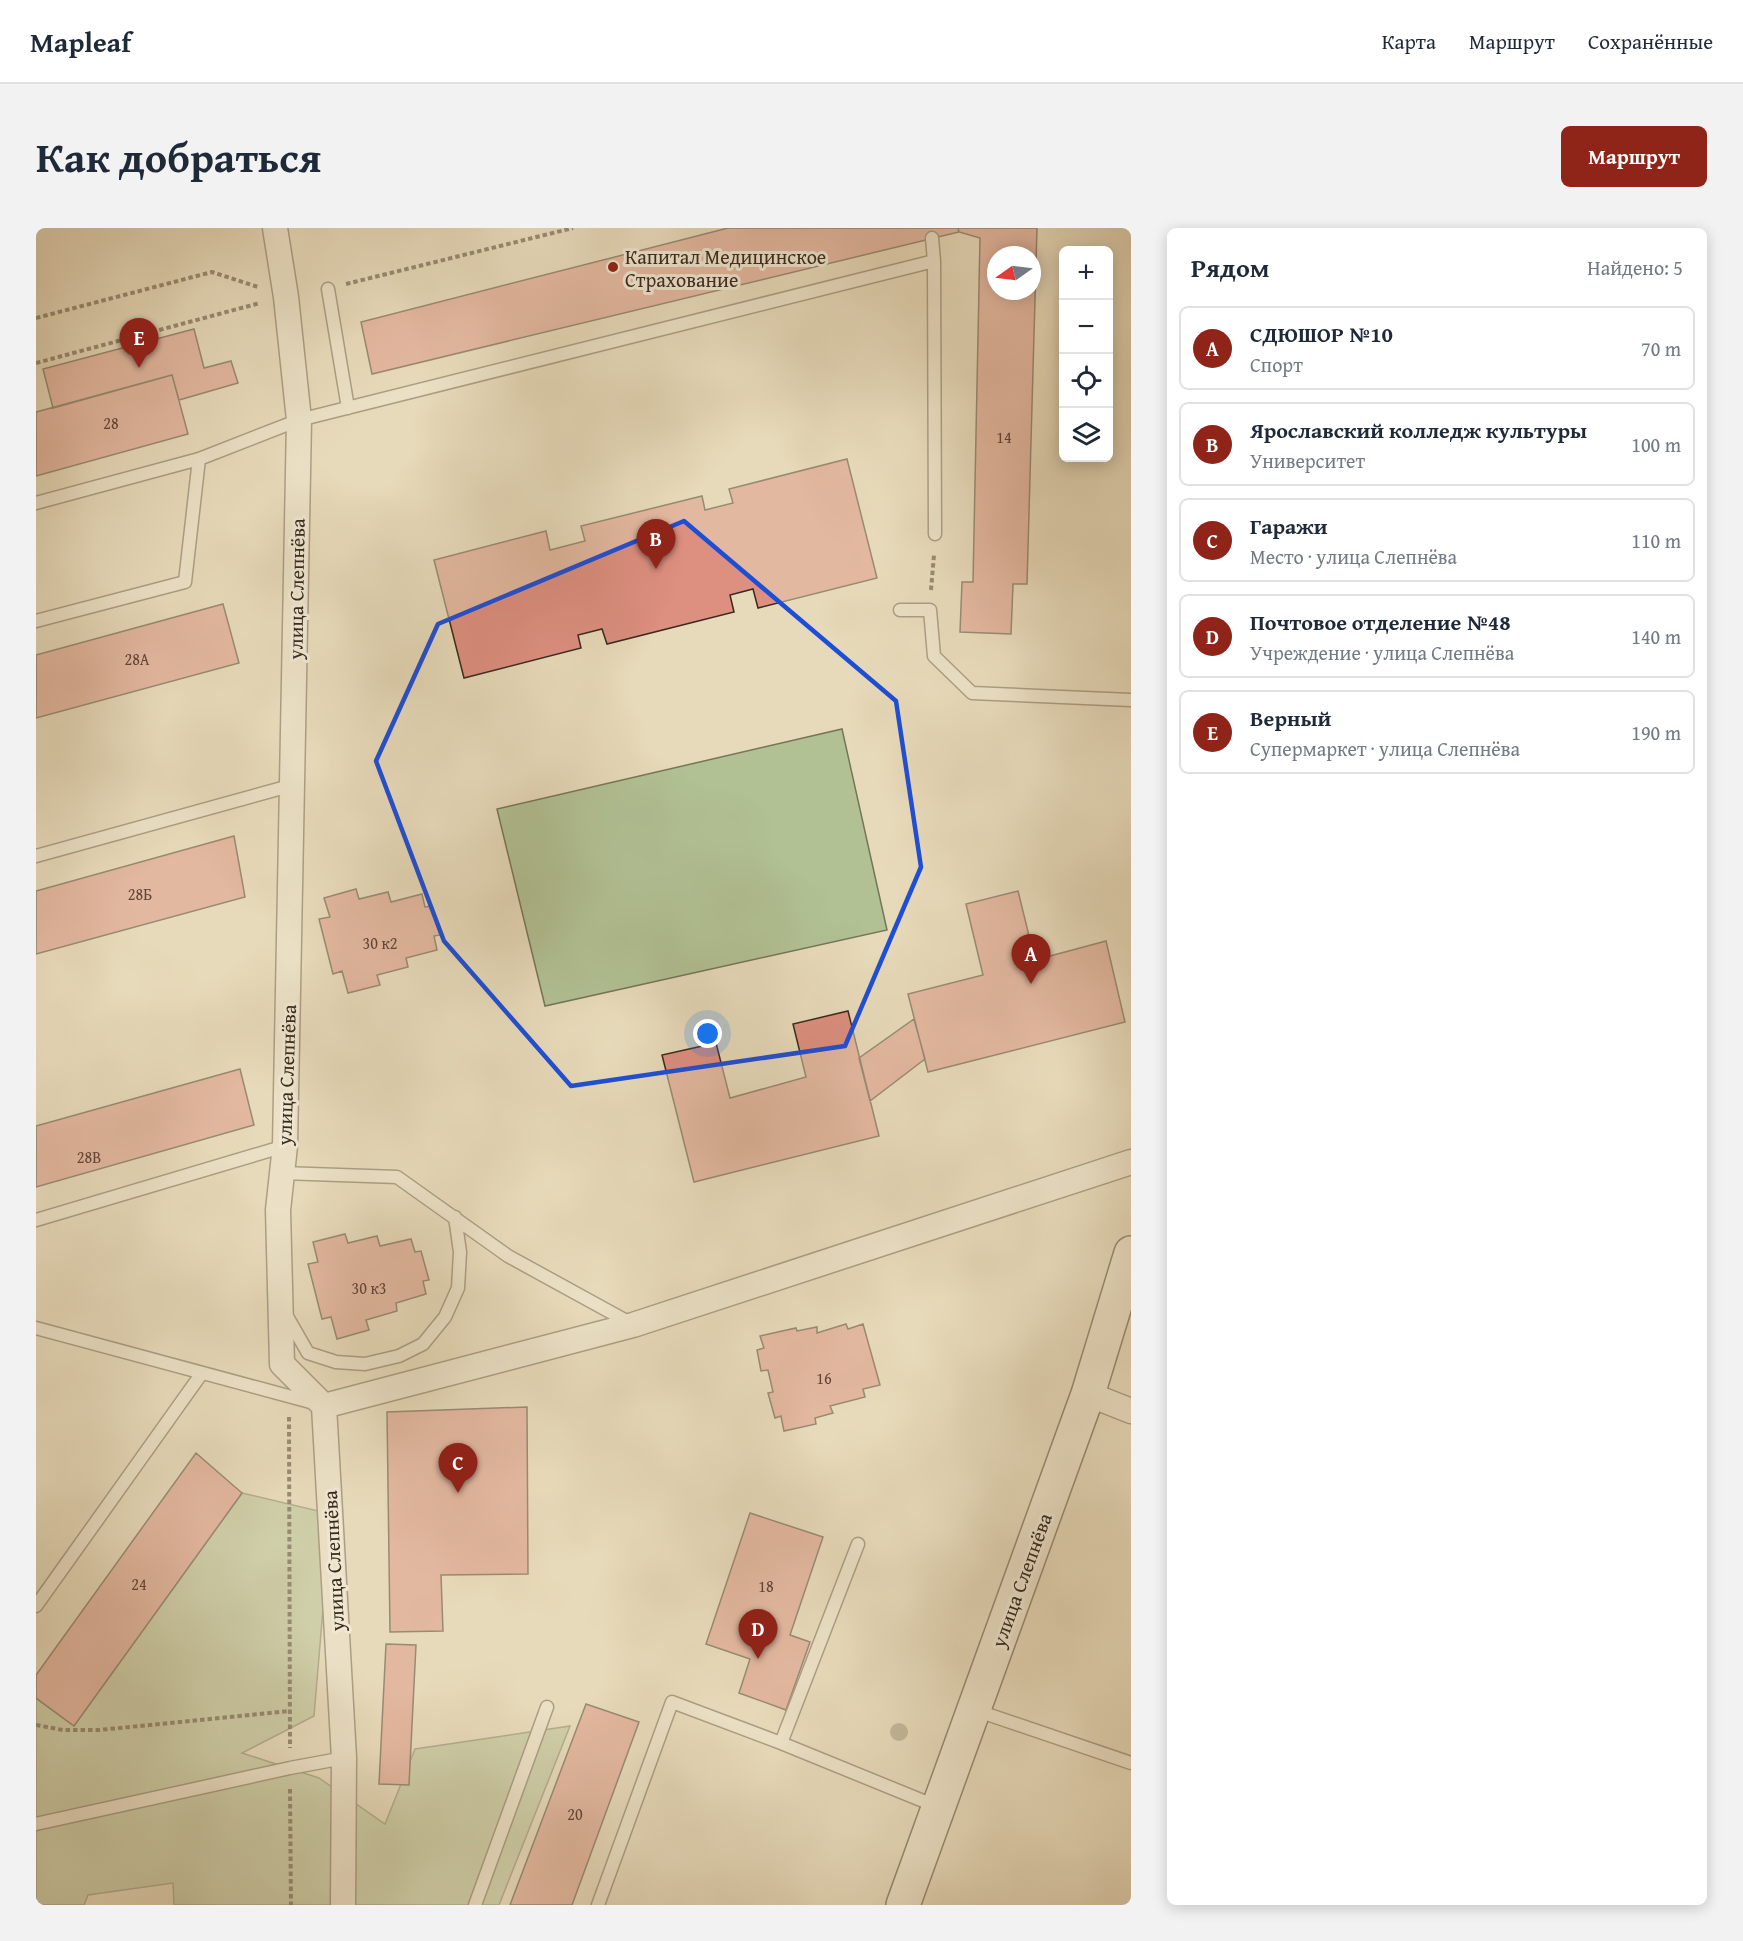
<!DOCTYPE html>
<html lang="ru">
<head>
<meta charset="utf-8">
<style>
  :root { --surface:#fff; --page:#f2f2f3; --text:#1f2937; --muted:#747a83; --line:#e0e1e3; --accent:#8f2418 }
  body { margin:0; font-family:"Gentium Book Plus",serif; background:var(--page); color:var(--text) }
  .controls { position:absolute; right:18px; top:18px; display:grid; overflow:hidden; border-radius:9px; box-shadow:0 3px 15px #0003 }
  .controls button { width:54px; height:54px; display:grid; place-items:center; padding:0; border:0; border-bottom:2px solid var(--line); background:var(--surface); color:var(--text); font:30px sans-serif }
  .compass { position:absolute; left:951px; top:18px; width:54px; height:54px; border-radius:50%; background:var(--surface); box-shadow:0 3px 15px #0003; rotate:256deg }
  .you { position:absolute; left:672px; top:806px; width:21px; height:21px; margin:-15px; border:4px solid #fff; border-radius:50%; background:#1a73e8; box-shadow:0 0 0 9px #1a73e833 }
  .badge { display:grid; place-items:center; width:39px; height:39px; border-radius:50%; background:var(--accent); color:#fff; font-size:20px; font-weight:700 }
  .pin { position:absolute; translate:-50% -50px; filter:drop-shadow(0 2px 3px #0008) }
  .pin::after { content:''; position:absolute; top:32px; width:21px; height:18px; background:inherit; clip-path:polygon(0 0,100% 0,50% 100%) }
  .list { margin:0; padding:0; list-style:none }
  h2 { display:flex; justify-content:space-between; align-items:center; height:78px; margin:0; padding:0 24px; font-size:26px }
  h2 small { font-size:20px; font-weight:400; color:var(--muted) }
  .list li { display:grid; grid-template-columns:39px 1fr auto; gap:18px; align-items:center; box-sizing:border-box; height:84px; margin:0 12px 12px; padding:0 12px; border:2px solid var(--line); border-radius:9px }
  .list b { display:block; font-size:22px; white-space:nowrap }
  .list p { margin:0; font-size:20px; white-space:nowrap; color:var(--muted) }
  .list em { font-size:20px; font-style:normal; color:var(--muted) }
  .icon { flex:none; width:33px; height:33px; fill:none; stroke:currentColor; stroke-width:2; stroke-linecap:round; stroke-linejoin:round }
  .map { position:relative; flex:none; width:1095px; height:1677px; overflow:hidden; border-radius:9px }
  header { display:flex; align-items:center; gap:36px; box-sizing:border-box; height:84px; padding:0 30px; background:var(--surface); border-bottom:2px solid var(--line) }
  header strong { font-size:28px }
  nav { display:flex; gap:33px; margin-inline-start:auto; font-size:21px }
  .intro { display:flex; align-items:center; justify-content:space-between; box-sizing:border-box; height:144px; padding:0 36px }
  h1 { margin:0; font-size:42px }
  .button { padding:15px 27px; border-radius:9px; background:var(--accent); color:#fff; font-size:21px; font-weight:700 }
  main { display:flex; gap:36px; padding:0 36px }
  aside { flex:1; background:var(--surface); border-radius:9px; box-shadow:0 3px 15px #0003 }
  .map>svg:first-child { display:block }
</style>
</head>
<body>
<header>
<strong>Mapleaf</strong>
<nav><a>Карта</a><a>Маршрут</a><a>Сохранённые</a></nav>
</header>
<div class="intro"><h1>Как добраться</h1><a class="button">Маршрут</a></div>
<main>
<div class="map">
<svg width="1095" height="1677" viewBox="0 0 1095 1677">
  <rect width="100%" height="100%" fill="#e7daba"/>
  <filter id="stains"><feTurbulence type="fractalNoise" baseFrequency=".00333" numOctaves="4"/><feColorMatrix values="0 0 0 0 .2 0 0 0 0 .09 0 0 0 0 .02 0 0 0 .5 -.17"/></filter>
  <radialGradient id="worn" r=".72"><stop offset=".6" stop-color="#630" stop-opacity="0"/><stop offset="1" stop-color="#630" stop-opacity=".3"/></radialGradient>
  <!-- green -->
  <path fill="#b1c194" stroke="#757658" stroke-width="1.5" d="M806,501L851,702L509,778L461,581Z
    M206,1265L295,1286L278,1488L206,1525L283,1550L349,1596L379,1521L534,1498L463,1677H138L137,1655L52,1667L48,1677H0V1470L38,1498Z"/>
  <!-- building -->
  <path fill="#dd8f80" stroke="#392a1d" stroke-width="1.5" fill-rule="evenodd" d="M692,0H922L923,4L336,146L325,94Z
    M922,0H1001L991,356H977L975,406L924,404L926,354H937L944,10L923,4ZM960,27H996V63H960Z
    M158,101L168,140L195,133L202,155L143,172L136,147L17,180L7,141Z
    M136,147L152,206L0,248V184Z
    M811,231L841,350L722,380L717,361L694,367L698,384L571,416L566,401L542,407L545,420L428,450L398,332L510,303L514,322L549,313L545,298L666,268L669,282L697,275L693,261Z
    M187,376L203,435L0,490V427Z
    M198,608L209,669L0,726V663Z
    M320,661L323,671L352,664L355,674L386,666L389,679L396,678L404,707L398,708L401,722L370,730L372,739L341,747L344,757L312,765L306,743L297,746L283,691L294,689L288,670Z
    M982,663L999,732L1070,713L1089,794L892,844L872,766L947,747L930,676Z
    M812,783L843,908L658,954L626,827L680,815L694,870L770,849L757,796Z
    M878,791L889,831L834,873L823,830Z
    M204,841L218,897L0,959V898Z
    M309,1006L312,1015L341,1008L344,1018L375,1011L379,1024L385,1023L393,1052L387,1053L390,1066L360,1075L361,1083L330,1092L333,1102L301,1111L295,1089L286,1091L272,1036L282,1034L277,1014Z
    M810,1096L812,1101L827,1096L844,1157L827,1161L829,1169L794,1178L797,1185L779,1190L780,1196L748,1203L745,1188L739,1190L732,1165L737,1164L732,1142L725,1143L721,1122L728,1120L724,1108L760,1100L761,1103L781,1099V1105Z
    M491,1179L492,1346L405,1347L407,1403L354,1404L351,1184Z
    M160,1225L206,1265L38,1498L0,1470V1447Z
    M714,1285L787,1309L754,1407L774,1414L750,1482L703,1465L714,1431L670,1416Z
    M350,1416L380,1417L373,1557L343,1556Z
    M550,1476L603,1494L536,1677H474Z"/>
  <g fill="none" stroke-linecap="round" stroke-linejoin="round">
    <!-- lane casing -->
    <g stroke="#645644" stroke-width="15">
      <path id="lane" d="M896,10L898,33L899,306
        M292,61L312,180
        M163,231L263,192L898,33
        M0,275L163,231L149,354L0,393
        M864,382H894L898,428L936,465L1095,472
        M0,628L257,557
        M246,945L361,949L472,1028L596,1096
        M0,992L249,918
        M249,1085L272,1125L300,1134L329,1136L363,1128L387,1116L409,1089L422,1060L424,1024L419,989
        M0,1100L278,1175
        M0,1378L166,1145
        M939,1482L1095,1535
        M745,1515L822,1316
        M0,1596L254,1540L308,1530
        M439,1677L511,1479
        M562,1677L636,1474L745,1515L902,1579"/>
    </g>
    <!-- street casing -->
    <g stroke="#645644" stroke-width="27">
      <path id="street" d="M239,0L250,69L263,192L249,918L242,982L246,1136L288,1178L308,1530L307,1677
        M1052,1166L1095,1183
        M288,1178L597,1097L1095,934"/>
    </g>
    <!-- secondary casing -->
    <g stroke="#392a1d" stroke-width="36">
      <path id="secondary" d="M867,1677L1052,1166L1095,1025"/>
    </g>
    <!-- path -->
    <path stroke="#392a1d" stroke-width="4" stroke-dasharray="4.5 3" stroke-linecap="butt" d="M310,56L537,0
      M0,90L176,44L222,59
      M0,135L224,75
      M895,362L898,327
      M253,1189L254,1520
      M0,1497L27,1502H63L254,1483
      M254,1561L255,1677"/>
    <!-- lane -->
    <use href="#lane" stroke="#efe7d2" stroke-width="12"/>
    <!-- street -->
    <use href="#street" stroke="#efe7d2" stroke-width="24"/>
    <!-- secondary -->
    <use href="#secondary" stroke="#efe7d2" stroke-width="33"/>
  </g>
  <!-- trees -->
  <circle fill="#988e74" cx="863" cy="1504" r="9"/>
  <!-- marked area -->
  <path d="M0 0H1095V1677H0ZM648,293L860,473L885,639L809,818L535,858L408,713L340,533L402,396Z" fill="#e7daba" fill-opacity=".55" fill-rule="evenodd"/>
  <path fill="none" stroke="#1d4ed8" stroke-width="4.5" stroke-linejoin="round" d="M648,293L860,473L885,639L809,818L535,858L408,713L340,533L402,396Z"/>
  <!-- markers -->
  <circle fill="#8f2418" stroke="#efe7d2" stroke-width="2" cx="577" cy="39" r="6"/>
  <g text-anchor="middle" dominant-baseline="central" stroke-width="6" stroke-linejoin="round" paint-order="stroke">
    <!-- number labels -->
    <g font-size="16" fill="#624336">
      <text x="75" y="195">28</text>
      <text x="968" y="209">14</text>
      <text x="101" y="431">28А</text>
      <text x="104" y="666">28Б</text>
      <text x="344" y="715">30 к2</text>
      <text x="53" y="929">28В</text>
      <text x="333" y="1060">30 к3</text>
      <text x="788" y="1150">16</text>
      <text x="103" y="1356">24</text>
      <text x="730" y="1358">18</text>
      <text x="539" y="1586">20</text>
    </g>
    <!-- poi labels -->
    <g font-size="20" fill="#392a1d" stroke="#efe7d2" text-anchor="start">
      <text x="589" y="28">Капитал Медицинское<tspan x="589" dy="23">Страхование</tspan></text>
    </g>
    <!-- street labels -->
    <g font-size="20" fill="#392a1d" stroke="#efe7d2">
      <text transform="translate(260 361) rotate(-89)">улица Слепнёва</text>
      <text transform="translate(250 847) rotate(-88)">улица Слепнёва</text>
      <text transform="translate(297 1333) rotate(-93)">улица Слепнёва</text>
      <text transform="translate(985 1352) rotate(-70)">улица Слепнёва</text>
    </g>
  </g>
  <rect width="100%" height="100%" filter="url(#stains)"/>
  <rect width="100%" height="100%" fill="url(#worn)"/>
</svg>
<div class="controls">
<button>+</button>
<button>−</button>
<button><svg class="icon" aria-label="locate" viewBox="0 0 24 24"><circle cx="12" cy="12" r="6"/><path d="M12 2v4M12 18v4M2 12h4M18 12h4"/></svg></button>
<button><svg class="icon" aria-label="layers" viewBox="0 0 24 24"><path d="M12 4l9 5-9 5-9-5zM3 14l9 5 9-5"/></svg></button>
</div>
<svg class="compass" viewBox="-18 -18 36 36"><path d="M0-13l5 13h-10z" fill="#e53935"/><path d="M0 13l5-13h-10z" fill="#747a83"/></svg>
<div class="you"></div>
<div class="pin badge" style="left:995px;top:756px">A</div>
<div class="pin badge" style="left:620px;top:341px">B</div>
<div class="pin badge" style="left:422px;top:1265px">C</div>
<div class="pin badge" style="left:722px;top:1431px">D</div>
<div class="pin badge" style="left:103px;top:140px">E</div>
</div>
<aside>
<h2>Рядом<small>Найдено: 5</small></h2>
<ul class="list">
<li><span class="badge">A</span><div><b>СДЮШОР №10</b><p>Спорт</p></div><em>70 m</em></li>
<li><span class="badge">B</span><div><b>Ярославский колледж культуры</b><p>Университет</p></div><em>100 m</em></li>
<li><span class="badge">C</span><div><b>Гаражи</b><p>Место · улица Слепнёва</p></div><em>110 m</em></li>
<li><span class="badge">D</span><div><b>Почтовое отделение №48</b><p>Учреждение · улица Слепнёва</p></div><em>140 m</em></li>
<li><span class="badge">E</span><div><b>Верный</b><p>Супермаркет · улица Слепнёва</p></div><em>190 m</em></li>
</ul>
</aside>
</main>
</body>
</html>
